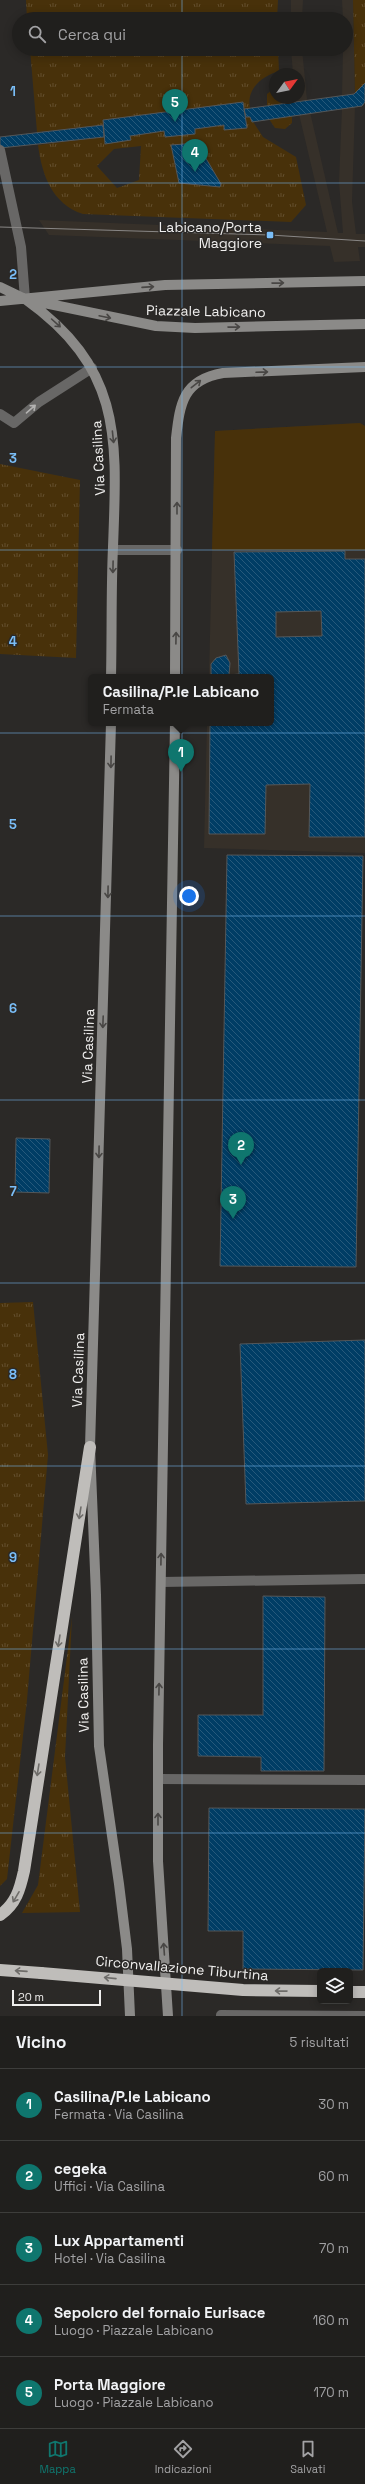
<!DOCTYPE html>
<html lang="it">
<head>
<meta charset="utf-8">
<style>
  :root { --surface:#201f1d; --page:#282726; --text:#f1f3f6; --muted:#a2a2a4; --line:#3d3d3b; --accent:#0f766e }
  body { margin:0; font-family:"Space Grotesk",sans-serif; background:var(--page); color:var(--text) }
  .controls { position:absolute; right:12px; bottom:12px; display:grid; overflow:hidden; border-radius:6px; box-shadow:0 2px 10px #0003 }
  .controls button { width:36px; height:36px; display:grid; place-items:center; padding:0; border:0; border-bottom:1px solid var(--line); background:var(--surface); color:var(--text); font:20px sans-serif }
  .compass { position:absolute; left:269px; top:68px; width:36px; height:36px; border-radius:50%; background:var(--surface); box-shadow:0 2px 10px #0003; rotate:57deg }
  .scale { position:absolute; left:12px; bottom:10px; width:89px; box-sizing:border-box; padding-left:4px; border:2px solid #f0efee; border-top:0; font-size:11px; line-height:14px; white-space:nowrap; color:#f0efee; -webkit-text-stroke:3px #2b2927; paint-order:stroke }
  .you { position:absolute; left:189px; top:896px; width:14px; height:14px; margin:-10px; border:3px solid #fff; border-radius:50%; background:#1a73e8; box-shadow:0 0 0 6px #1a73e833 }
  .badge { display:grid; place-items:center; width:26px; height:26px; border-radius:50%; background:var(--accent); color:#fff; font-size:13px; font-weight:700 }
  .pin { position:absolute; translate:-50% -33px; filter:drop-shadow(0 1px 2px #0008) }
  .pin::after { content:''; position:absolute; top:21px; width:14px; height:12px; background:inherit; clip-path:polygon(0 0,100% 0,50% 100%) }
  .popup { position:absolute; left:88px; top:674px; width:186px; height:52px; box-sizing:border-box; display:grid; place-content:center; border-radius:6px; background:var(--surface); filter:drop-shadow(0 1px 3px #0005); font-size:13px; white-space:nowrap; color:var(--muted) }
  .popup b { font-size:15px; color:var(--text) }
  .popup::after { content:''; position:absolute; left:50%; top:100%; margin-left:-8px; border:8px solid transparent; border-top-color:var(--surface) }
  .list { margin:0; padding:0; list-style:none }
  h2 { display:flex; justify-content:space-between; align-items:center; height:52px; margin:0; padding:0 16px; font-size:17px }
  h2 small { font-size:13px; font-weight:400; color:var(--muted) }
  .list li { display:grid; grid-template-columns:26px 1fr auto; gap:12px; align-items:center; box-sizing:border-box; height:72px; padding:0 16px; border-top:1px solid var(--line) }
  .list b { display:block; font-size:15px; white-space:nowrap }
  .list p { margin:0; font-size:13px; white-space:nowrap; color:var(--muted) }
  .list em { font-size:13px; font-style:normal; color:var(--muted) }
  .icon { flex:none; width:22px; height:22px; fill:none; stroke:currentColor; stroke-width:2; stroke-linecap:round; stroke-linejoin:round }
  .map { position:relative; flex:none; width:365px; height:2016px; overflow:hidden }
  .search { position:absolute; background:var(--surface); box-shadow:0 2px 10px #0003; left:12px; right:12px; top:12px; height:44px; display:flex; align-items:center; gap:10px; box-sizing:border-box; padding:0 14px; border-radius:22px; color:var(--muted); font-size:15px }
  .sheet { height:412px; background:var(--surface) }
  nav { display:flex; justify-content:space-around; align-items:center; box-sizing:border-box; height:56px; border-top:1px solid var(--line); background:var(--surface); font-size:11px; color:var(--muted) }
  nav a { display:grid; justify-items:center; gap:2px }
  nav .on { color:var(--accent) }
  .map>svg:first-child { display:block }
</style>
</head>
<body>
<div class="map">
<svg width="365" height="2016" viewBox="0 0 365 2016">
  <defs>
    <pattern id="grass-tufts" width="24" height="20" patternUnits="userSpaceOnUse"><rect width="24" height="20" fill="#48310a"/><path d="M3 7l-1-3M5 7V3M7 7l1-3M15 17l-1-3M17 17v-4M19 17l1-3" fill="none" stroke="#634f2e"/></pattern>
    <pattern id="building-back-hatch" width="6" height="6" patternUnits="userSpaceOnUse"><rect width="6" height="6" fill="#003d65"/><path d="M-1 5l2 2M0 0l6 6M5-1l2 2" fill="none" stroke="#26597b"/></pattern>
  </defs>
  <rect width="100%" height="100%" fill="#2b2927"/>
  <!-- built -->
  <path fill="#363029" d="M291,0H303L302,19H291Z
    M342,0H353L355,94L342,95L343,49H346V19H343Z
    M291,49H302L307,100L297,101L296,98H299V74H293Z
    M355,106L352,202L356,234H365V247H358L360,261L334,262L330,246L49,235L39,220L327,232L299,114L310,112L338,233H343L339,182L342,108Z
    M360,423L365,426V853L204,848L207,723H271V677H209L215,431Z"/>
  <!-- grass -->
  <path fill="url(#grass-tufts)" fill-rule="evenodd" d="M26,0H278L277,19H27Z
    M353,0H365V83L355,94Z
    M30,49H278L279,71C262,76 246,89 250,108L161,113L103,120V125L37,132Z
    M275,88V98H289L290,102L267,106V94Z
    M292,115V123L285,129L275,128L269,119Z
    M246,117H250L263,137L296,157L306,205L291,222L83,214C52,204 42,175 38,145L104,137L105,144L130,140V136L164,131L165,137L195,129L224,125V130L247,128ZM197,143L221,184L220,187L179,183L171,146ZM141,146L139,180L117,188L97,166L114,149Z
    M0,464L80,480L76,658L0,654Z
    M33,1302L48,1455L27,1700L7,1879L0,1886V1303Z
    M72,1617L65,1757L80,1912L22,1913L38,1885Z"/>
  <!-- green -->
  <path fill="#48310a" d="M360,423L365,426V550H212L215,431Z"/>
  <!-- building -->
  <path fill="url(#building-back-hatch)" stroke="#545759" fill-rule="evenodd" d="M365,83V102L362,106L252,122L250,117H246L244,109L354,94Z
    M243,102L247,128L224,130V125L195,129V134L165,137L164,131L130,136L131,140L105,144L103,120Z
    M103,125L104,137L0,148V137Z
    M197,143L221,184L220,187L179,183L171,145Z
    M345,551V559H365V837H309L310,784L266,785L265,834H209L210,723H271V677H211V664L216,658L226,655L230,663L229,675L239,674L234,552ZM321,611L322,636L276,637V612Z
    M227,855L363,856L356,1267L220,1266Z
    M16,1138L50,1139L49,1193L15,1192Z
    M365,1340V1501L246,1504L240,1344Z
    M263,1596L325,1597L324,1771H261V1757L198,1756V1715H263Z
    M209,1808L365,1809L363,1970L243,1969V1931H208Z"/>
  <g fill="none" stroke-linecap="round" stroke-linejoin="round">
    <!-- lane -->
    <path stroke="#686766" stroke-width="10" d="M0,150L21,247L25,299
      M0,414L14,423L39,402L92,368
      M161,1582L365,1579
      M158,1779L365,1780"/>
    <!-- street -->
    <path stroke="#686766" stroke-width="10" d="M113,550H177
      M221,2015L365,2016"/>
    <!-- secondary -->
    <path stroke="#8b8a88" stroke-width="10" d="M0,287L25,299L156,326L195,328L365,324
      M25,299C123,369 117,438 113,547C111,590 112,634 111,677
      M0,301L165,285L365,281
      M175,677L176,438C180,403 183,380 223,373L365,367
      M111,723L90,1447L96,1595L99,1746L119,1884L127,1949L130,2016
      M168,2016L158,1861V1745L175,723"/>
    <!-- highway -->
    <path stroke="#bfbdba" stroke-width="12" d="M0,1915C16,1904 20,1889 24,1871L90,1447
      M0,1970L41,1973
      M350,1992H365"/>
    <!-- tram -->
    <path stroke="#898786" stroke-width="1" d="M0,227L270,235L365,241"/>
    <!-- highway-bridge -->
    <path stroke="#bfbdba" stroke-width="12" d="M41,1973L243,1990L320,1991"/>
  </g>
  <!-- one-way arrows -->
  <defs><path id="oneway-shaft" d="M-6 0H5M1.5-3L5.5 0L1.5 3" fill="none" stroke-width="1.6" stroke-linecap="round" stroke-linejoin="round"/></defs>
  <g stroke="#484644">
    <use href="#oneway-shaft" transform="translate(278 283) rotate(-1)"/>
    <use href="#oneway-shaft" transform="translate(148 287) rotate(-4)"/>
    <use href="#oneway-shaft" transform="translate(105 317) rotate(12)"/>
    <use href="#oneway-shaft" transform="translate(56 323) rotate(42)"/>
    <use href="#oneway-shaft" transform="translate(234 327) rotate(-1)"/>
    <use href="#oneway-shaft" transform="translate(262 372) rotate(-2)"/>
    <use href="#oneway-shaft" transform="translate(196 384) rotate(-38)"/>
    <use href="#oneway-shaft" transform="translate(113 437) rotate(84)"/>
    <use href="#oneway-shaft" transform="translate(177 508) rotate(-90)"/>
    <use href="#oneway-shaft" transform="translate(113 567) rotate(91)"/>
    <use href="#oneway-shaft" transform="translate(176 638) rotate(-89)"/>
    <use href="#oneway-shaft" transform="translate(111 762) rotate(91)"/>
    <use href="#oneway-shaft" transform="translate(108 892) rotate(91)"/>
    <use href="#oneway-shaft" transform="translate(103 1022) rotate(92)"/>
    <use href="#oneway-shaft" transform="translate(99 1152) rotate(91)"/>
    <use href="#oneway-shaft" transform="translate(161 1559) rotate(-89)"/>
    <use href="#oneway-shaft" transform="translate(159 1689) rotate(-89)"/>
    <use href="#oneway-shaft" transform="translate(158 1819) rotate(-90)"/>
    <use href="#oneway-shaft" transform="translate(164 1949) rotate(-94)"/>
  </g>
  <use stroke="#b3b2b1" href="#oneway-shaft" transform="translate(31 409) rotate(-41)"/>
  <g stroke="#6e6c69">
    <use href="#oneway-shaft" transform="translate(80 1513) rotate(99)"/>
    <use href="#oneway-shaft" transform="translate(59 1641) rotate(99)"/>
    <use href="#oneway-shaft" transform="translate(38 1770) rotate(99)"/>
    <use href="#oneway-shaft" transform="translate(16 1897) rotate(120)"/>
    <use href="#oneway-shaft" transform="translate(21 1971) rotate(-176)"/>
    <use href="#oneway-shaft" transform="translate(110 1978) rotate(-174)"/>
    <use href="#oneway-shaft" transform="translate(281 1991) rotate(-179)"/>
  </g>
  <!-- grid -->
  <path fill="none" stroke="#7abef8" stroke-width="1" stroke-opacity="0.55" d="M182,0V19M182,49V2016M0,183H365M0,367H365M0,550H365M0,733H365M0,916H365M0,1100H365M0,1283H365M0,1466H365M0,1649H365M0,1833H365"/>
  <!-- markers -->
  <rect fill="#7abef8" stroke="#2b2927" stroke-width="1.5" x="266" y="231" width="8" height="8" rx="2"/>
  <g text-anchor="middle" dominant-baseline="central" stroke-width="3" stroke-linejoin="round" paint-order="stroke">
    <!-- poi labels -->
    <g font-size="14" fill="#f0efee" stroke="#2b2927" text-anchor="end">
      <text x="262" y="227">Labicano/Porta<tspan x="262" dy="16">Maggiore</tspan></text>
    </g>
    <!-- street labels -->
    <g font-size="14" fill="#f0efee" stroke="#2b2927">
      <text transform="translate(206 311) rotate(1)">Piazzale Labicano</text>
      <text transform="translate(98 458) rotate(-93)">Via Casilina</text>
      <text transform="translate(88 1046) rotate(-88)">Via Casilina</text>
      <text transform="translate(78 1370) rotate(-88)">Via Casilina</text>
      <text transform="translate(83 1695) rotate(-91)">Via Casilina</text>
      <text transform="translate(182 1968) rotate(5)">Circonvallazione Tiburtina</text>
    </g>
  </g>
  <g font-size="13" text-anchor="middle" font-weight="bold" fill="#7abef8" stroke="#2b2927" stroke-width="3" stroke-linejoin="round" paint-order="stroke">
    <text x="13" y="96">1</text>
    <text x="13" y="279">2</text>
    <text x="13" y="463">3</text>
    <text x="13" y="646">4</text>
    <text x="13" y="829">5</text>
    <text x="13" y="1013">6</text>
    <text x="13" y="1196">7</text>
    <text x="13" y="1379">8</text>
    <text x="13" y="1562">9</text>
  </g>
</svg>
<div class="controls">
<button><svg class="icon" aria-label="layers" viewBox="0 0 24 24"><path d="M12 4l9 5-9 5-9-5zM3 14l9 5 9-5"/></svg></button>
</div>
<svg class="compass" viewBox="-18 -18 36 36"><path d="M0-13l5 13h-10z" fill="#e53935"/><path d="M0 13l5-13h-10z" fill="#a2a2a4"/></svg>
<div class="scale">20 m</div>
<div class="you"></div>
<div class="pin badge" style="left:181px;top:772px">1</div>
<div class="popup"><b>Casilina/P.le Labicano</b>Fermata</div>
<div class="pin badge" style="left:241px;top:1165px">2</div>
<div class="pin badge" style="left:233px;top:1219px">3</div>
<div class="pin badge" style="left:195px;top:172px">4</div>
<div class="pin badge" style="left:175px;top:122px">5</div>
<div class="search"><svg class="icon" aria-label="search" viewBox="0 0 24 24"><circle cx="10" cy="10" r="6"/><path d="M15 15l6 6"/></svg>Cerca qui</div>
</div>
<section class="sheet">
<h2>Vicino<small>5 risultati</small></h2>
<ul class="list">
<li><span class="badge">1</span><div><b>Casilina/P.le Labicano</b><p>Fermata · Via Casilina</p></div><em>30 m</em></li>
<li><span class="badge">2</span><div><b>cegeka</b><p>Uffici · Via Casilina</p></div><em>60 m</em></li>
<li><span class="badge">3</span><div><b>Lux Appartamenti</b><p>Hotel · Via Casilina</p></div><em>70 m</em></li>
<li><span class="badge">4</span><div><b>Sepolcro del fornaio Eurisace</b><p>Luogo · Piazzale Labicano</p></div><em>160 m</em></li>
<li><span class="badge">5</span><div><b>Porta Maggiore</b><p>Luogo · Piazzale Labicano</p></div><em>170 m</em></li>
</ul>
</section>
<nav>
<a class="on"><svg class="icon" aria-label="map" viewBox="0 0 24 24"><path d="M3 6l6-2 6 2 6-2v14l-6 2-6-2-6 2zM9 4v14M15 6v14"/></svg>Mappa</a>
<a><svg class="icon" aria-label="directions" viewBox="0 0 24 24"><path d="M12 3l9 9-9 9-9-9zM9 14v-3h6M13 9l2 2-2 2"/></svg>Indicazioni</a>
<a><svg class="icon" aria-label="saved" viewBox="0 0 24 24"><path d="M7 4h10v16l-5-4-5 4z"/></svg>Salvati</a>
</nav>
</body>
</html>
